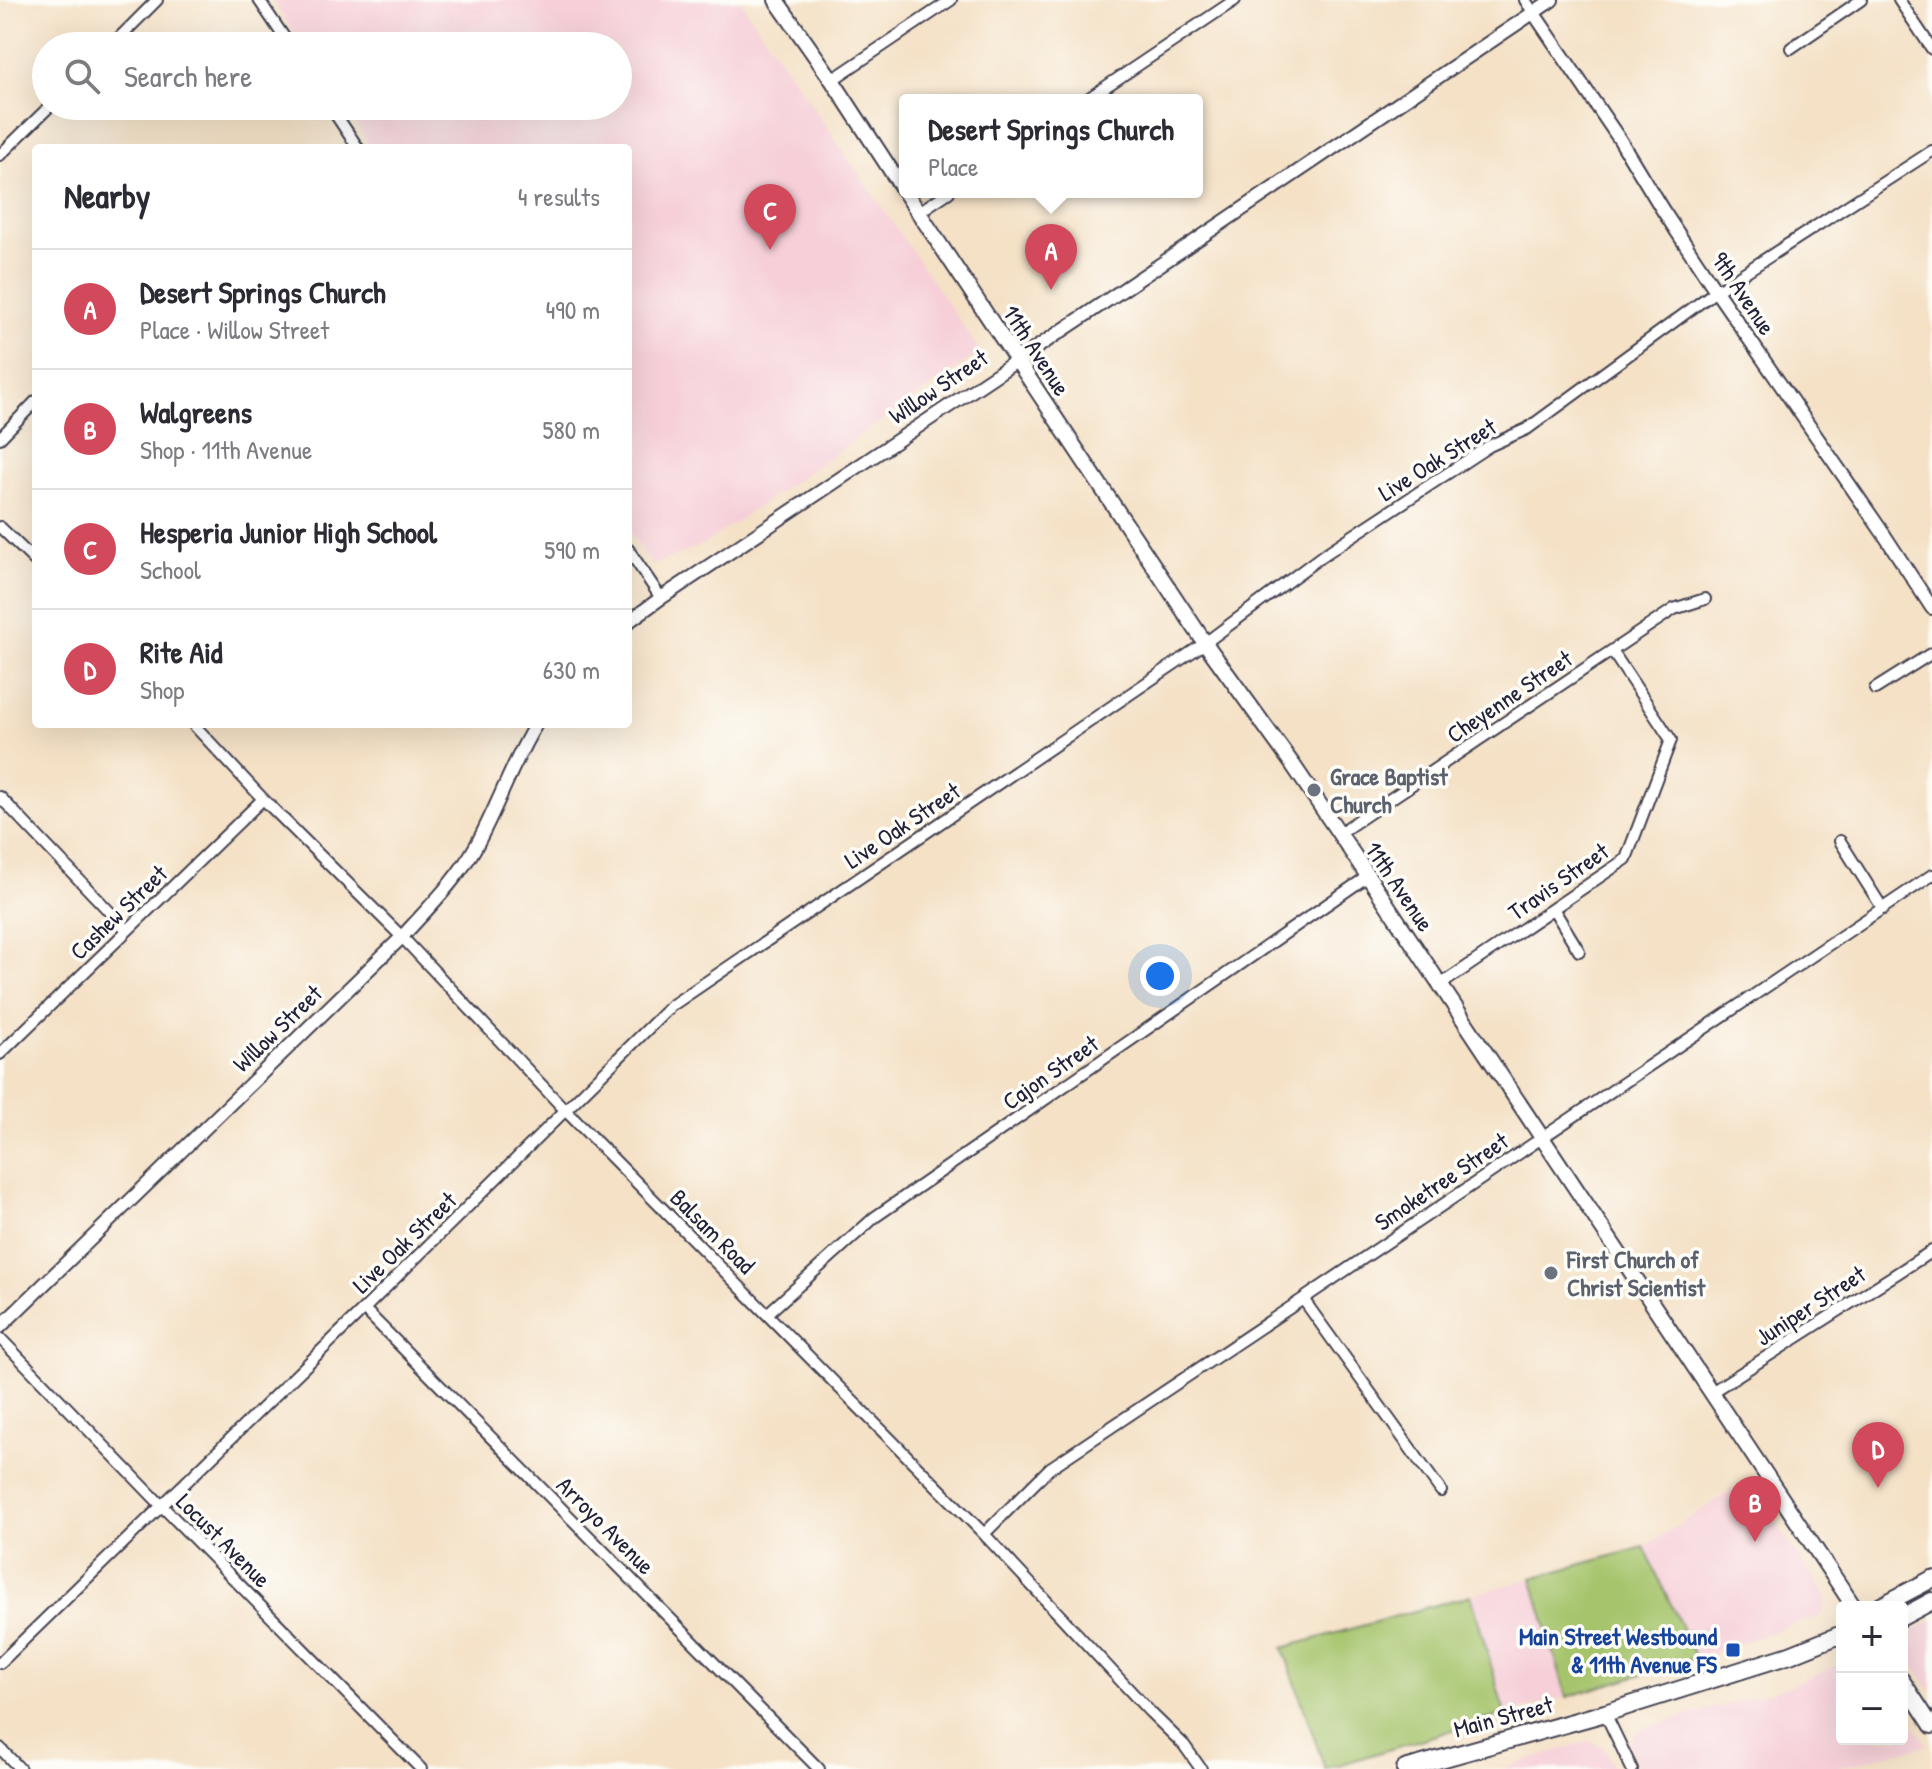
<!DOCTYPE html>
<html lang="en">
<head>
<meta charset="utf-8">
<style>
  :root { --surface:#fff; --page:#f2f2f3; --text:#2b2b33; --muted:#7c7c81; --line:#e1e1e2; --accent:#d1495b }
  body { margin:0; font-family:"Patrick Hand",sans-serif; background:var(--page); color:var(--text) }
  .controls { position:absolute; right:24px; bottom:24px; display:grid; overflow:hidden; border-radius:8px; box-shadow:0 8px 32px #0002 }
  .controls button { width:72px; height:72px; display:grid; place-items:center; padding:0; border:0; border-bottom:2px solid var(--line); background:var(--surface); color:var(--text); font:40px sans-serif }
  .you { position:absolute; left:1160px; top:976px; width:28px; height:28px; margin:-20px; border:6px solid #fff; border-radius:50%; background:#1a73e8; box-shadow:0 0 0 12px #1a73e833 }
  .badge { display:grid; place-items:center; width:52px; height:52px; border-radius:50%; background:var(--accent); color:#fff; font-size:26px; font-weight:700 }
  .pin { position:absolute; translate:-50% -66px; filter:drop-shadow(0 2px 4px #0008) }
  .pin::after { content:''; position:absolute; top:42px; width:28px; height:24px; background:inherit; clip-path:polygon(0 0,100% 0,50% 100%) }
  .popup { position:absolute; left:899px; top:94px; width:304px; height:104px; box-sizing:border-box; display:grid; place-content:center; border-radius:8px; background:var(--surface); filter:drop-shadow(0 2px 6px #0005); font-size:26px; white-space:nowrap; color:var(--muted) }
  .popup b { font-size:30px; color:var(--text) }
  .popup::after { content:''; position:absolute; left:50%; top:100%; margin-left:-16px; border:16px solid transparent; border-top-color:var(--surface) }
  .list { margin:0; padding:0; list-style:none }
  h2 { display:flex; justify-content:space-between; align-items:center; height:104px; margin:0; padding:0 32px; font-size:34px }
  h2 small { font-size:26px; font-weight:400; color:var(--muted) }
  .list li { display:grid; grid-template-columns:52px 1fr auto; gap:24px; align-items:center; box-sizing:border-box; height:120px; padding:0 32px; border-top:2px solid var(--line) }
  .list b { display:block; font-size:30px; white-space:nowrap }
  .list p { margin:0; font-size:26px; white-space:nowrap; color:var(--muted) }
  .list em { font-size:26px; font-style:normal; color:var(--muted) }
  .icon { flex:none; width:44px; height:44px; fill:none; stroke:currentColor; stroke-width:2; stroke-linecap:round; stroke-linejoin:round }
  .map { position:relative; flex:none; width:1932px; height:1769px; overflow:hidden }
  .search { position:absolute; background:var(--surface); box-shadow:0 8px 32px #0002; left:32px; top:32px; width:600px; height:88px; display:flex; align-items:center; gap:20px; box-sizing:border-box; padding:0 28px; border-radius:44px; color:var(--muted); font-size:30px }
  .panel { position:absolute; background:var(--surface); box-shadow:0 8px 32px #0002; left:32px; top:144px; width:600px; height:584px; border-radius:8px }
  .map>svg:first-child { display:block }
</style>
</head>
<body>
<div class="map">
<svg width="1932" height="1769" viewBox="0 0 1932 1769">
  <rect width="100%" height="100%" fill="#fdfcf7"/>
  <filter id="ink" filterUnits="userSpaceOnUse"><feTurbulence type="fractalNoise" baseFrequency=".0125" numOctaves="2"/><feDisplacementMap in="SourceGraphic" scale="16" xChannelSelector="R" yChannelSelector="G"/><feConvolveMatrix kernelMatrix="1 2 1 2 8 2 1 2 1" color-interpolation-filters="sRGB"/></filter>
  <filter id="wash" filterUnits="userSpaceOnUse"><feTurbulence type="fractalNoise" baseFrequency=".006" numOctaves="4" result="noise"/><feDisplacementMap in="SourceGraphic" scale="32" xChannelSelector="R" yChannelSelector="G"/><feGaussianBlur stdDeviation="1.8" result="paint"/><feColorMatrix in="noise" values="0 0 0 0 0 0 0 0 0 0 0 0 0 0 0 0 0 1.4 0 .05"/><feComposite in="paint" operator="in"/></filter>
  <g filter="url(#wash)">
    <rect width="100%" height="100%" fill="#f4e1c6"/>
    <!-- built -->
    <path fill="#f6cfd8" d="M272,0H740L981,352L703,545L652,565L628,529V148H372L344,106H618V46H303Z
      M1747,1481L1827,1598L1823,1615L1696,1658L1644,1547Z
      M1532,1578L1567,1697L1505,1714L1471,1595Z
      M1932,1620V1692L1903,1650L1908,1633Z
      M1842,1663V1739H1902V1707L1927,1745L1833,1769H1639L1637,1765L1629,1745L1638,1730L1784,1688Z
      M1589,1741L1605,1748L1613,1769H1501Z"/>
    <!-- green -->
    <path fill="#a6c46c" stroke="#647354" stroke-width="2" d="M1644,1547L1696,1658L1567,1697L1532,1578Z
      M1471,1595L1505,1714L1325,1769L1283,1648Z"/>
  </g>
  <g filter="url(#ink)">
    <g fill="none" stroke-linecap="round" stroke-linejoin="round">
      <!-- minor casing -->
      <g stroke="#423f50" stroke-width="14">
        <path id="minor" d="M259,0L290,46
          M1525,0L1533,12
          M1899,0L1932,49
          M111,46L157,0
          M1791,48L1861,0
          M832,80L951,0
          M1086,100L1235,0
          M330,106L358,148
          M0,155L50,106
          M919,212L949,192
          M0,438L36,401
          M0,527L36,562
          M628,549L661,598
          M1875,689L1932,653
          M193,724L263,799L402,937L566,1111L984,1534L1150,1712L1184,1745L1201,1769
          M0,797L127,930
          M1338,834L1674,609L1705,599
          M1840,841L1883,909
          M1554,910L1579,951
          M1440,985L1626,859L1671,740L1612,651
          M0,1054L263,799
          M1303,1299L1441,1491
          M364,1309L819,1769
          M767,1314L875,1217L1368,876
          M0,1338L161,1505L421,1769
          M1710,1393L1932,1251
          M984,1534L1050,1468L1303,1299L1932,875
          M0,1663L364,1309L671,1006L1205,643L1322,556L1489,446L1527,429L1716,291L1932,151
          M1605,1713L1632,1769
          M0,1748L20,1769"/>
      </g>
      <!-- tertiary casing -->
      <g stroke="#423f50" stroke-width="16">
        <path id="tertiary" d="M1533,12L1620,140L1662,209L1716,291L1885,536L1932,608
          M628,622L661,598L1084,316L1552,0
          M0,1327L402,937C428,908 457,880 476,846C498,806 512,763 536,724"/>
      </g>
      <!-- secondary casing -->
      <g stroke="#423f50" stroke-width="18">
        <path id="secondary" d="M776,0L832,80L905,192
          M905,192L1205,643L1293,765L1368,876L1854,1607
          M1902,1680L1932,1726"/>
      </g>
      <!-- primary casing -->
      <g stroke="#423f50" stroke-width="20">
        <path id="primary" d="M1879,1607L1932,1579
          M1902,1617L1932,1601
          M1405,1769L1605,1713L1790,1655L1842,1634"/>
      </g>
      <!-- minor -->
      <use href="#minor" stroke="#fff" stroke-width="10"/>
      <!-- tertiary -->
      <use href="#tertiary" stroke="#fff" stroke-width="12"/>
      <!-- secondary -->
      <use href="#secondary" stroke="#fff" stroke-width="14"/>
      <!-- primary -->
      <use href="#primary" stroke="#fff" stroke-width="16"/>
    </g>
  </g>
  <!-- markers -->
  <g fill="#6b7280" stroke="#fdfcf7" stroke-width="3">
    <circle cx="1314" cy="790" r="8"/>
    <circle cx="1551" cy="1273" r="8"/>
  </g>
  <rect fill="#1a4fb4" stroke="#fdfcf7" stroke-width="3" x="1725" y="1642" width="16" height="16" rx="4"/>
  <g text-anchor="middle" dominant-baseline="central" stroke-width="7" stroke-linejoin="round" paint-order="stroke">
    <!-- street labels -->
    <g font-size="24" fill="#22223b" stroke="#fdfcf7">
      <text transform="translate(1744 293) rotate(56)">9th Avenue</text>
      <text transform="translate(1037 350) rotate(57)">11th Avenue</text>
      <text transform="translate(938 386) rotate(-34)">Willow Street</text>
      <text transform="translate(1437 459) rotate(-32)">Live Oak Street</text>
      <text transform="translate(1509 696) rotate(-34)">Cheyenne Street</text>
      <text transform="translate(902 825) rotate(-34)">Live Oak Street</text>
      <text transform="translate(1558 881) rotate(-35)">Travis Street</text>
      <text transform="translate(1400 886) rotate(56)">11th Avenue</text>
      <text transform="translate(118 912) rotate(-44)">Cashew Street</text>
      <text transform="translate(277 1028) rotate(-44)">Willow Street</text>
      <text transform="translate(1050 1072) rotate(-35)">Cajon Street</text>
      <text transform="translate(1441 1181) rotate(-34)">Smoketree Street</text>
      <text transform="translate(713 1231) rotate(45)">Balsam Road</text>
      <text transform="translate(404 1242) rotate(-44)">Live Oak Street</text>
      <text transform="translate(1810 1305) rotate(-33)">Juniper Street</text>
      <text transform="translate(606 1525) rotate(45)">Arroyo Avenue</text>
      <text transform="translate(224 1540) rotate(45)">Locust Avenue</text>
      <text transform="translate(1503 1716) rotate(-15)">Main Street</text>
    </g>
    <!-- worship labels -->
    <g font-size="24" font-weight="bold" fill="#5b616d" stroke="#fdfcf7" text-anchor="start">
      <text x="1330" y="776">Grace Baptist<tspan x="1330" dy="28">Church</tspan></text>
      <text x="1567" y="1259">First Church of<tspan x="1567" dy="28">Christ Scientist</tspan></text>
    </g>
    <!-- transit labels -->
    <g font-size="24" font-weight="bold" fill="#164399" stroke="#fdfcf7" text-anchor="end">
      <text x="1717" y="1636">Main Street Westbound<tspan x="1717" dy="28">&amp; 11th Avenue FS</tspan></text>
    </g>
  </g>
</svg>
<div class="controls">
<button>+</button>
<button>−</button>
</div>
<div class="you"></div>
<div class="pin badge" style="left:1051px;top:290px">A</div>
<div class="popup"><b>Desert Springs Church</b>Place</div>
<div class="pin badge" style="left:1755px;top:1542px">B</div>
<div class="pin badge" style="left:770px;top:250px">C</div>
<div class="pin badge" style="left:1878px;top:1488px">D</div>
<div class="search"><svg class="icon" aria-label="search" viewBox="0 0 24 24"><circle cx="10" cy="10" r="6"/><path d="M15 15l6 6"/></svg>Search here</div>
<section class="panel">
<h2>Nearby<small>4 results</small></h2>
<ul class="list">
<li><span class="badge">A</span><div><b>Desert Springs Church</b><p>Place · Willow Street</p></div><em>490 m</em></li>
<li><span class="badge">B</span><div><b>Walgreens</b><p>Shop · 11th Avenue</p></div><em>580 m</em></li>
<li><span class="badge">C</span><div><b>Hesperia Junior High School</b><p>School</p></div><em>590 m</em></li>
<li><span class="badge">D</span><div><b>Rite Aid</b><p>Shop</p></div><em>630 m</em></li>
</ul>
</section>
</div>
</body>
</html>
